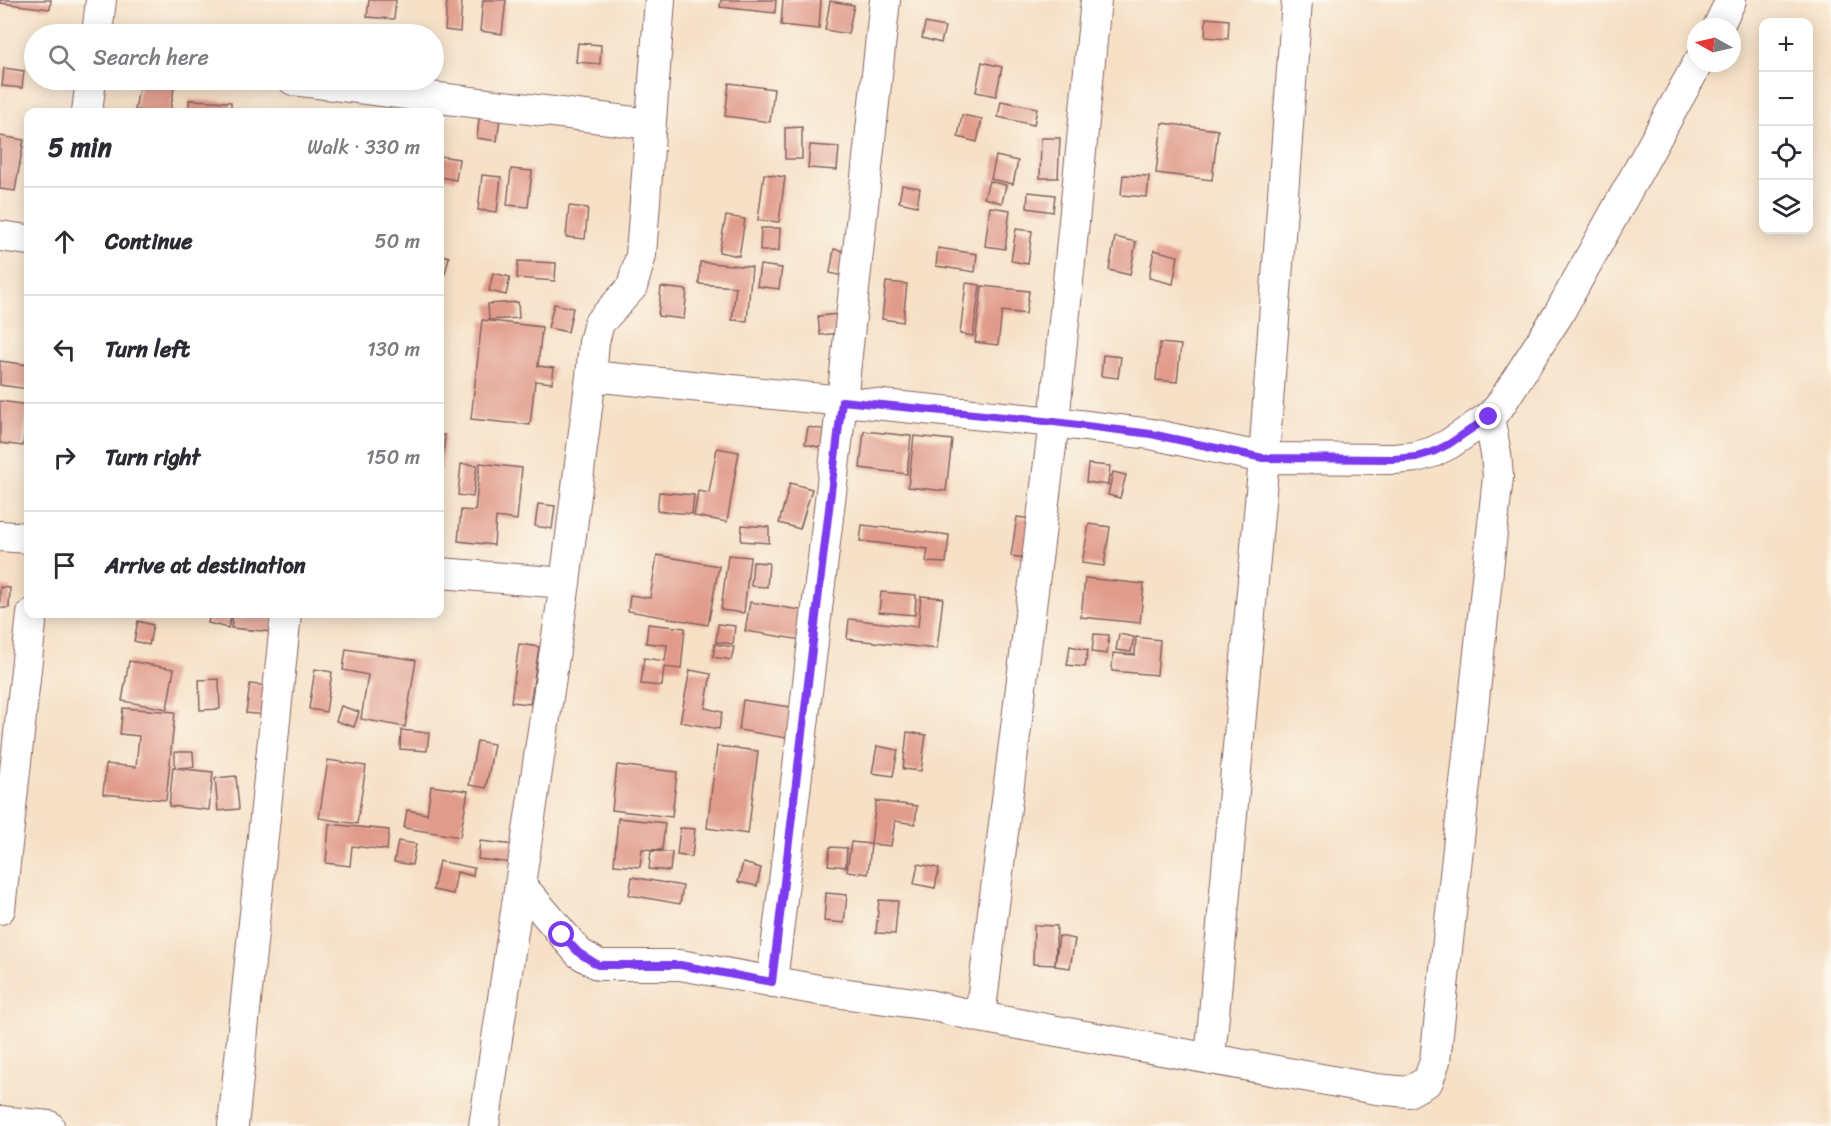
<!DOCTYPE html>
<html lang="en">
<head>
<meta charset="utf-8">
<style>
  :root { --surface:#fff; --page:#f2f2f3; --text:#2b2b33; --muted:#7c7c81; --line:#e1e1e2 }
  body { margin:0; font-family:Sriracha,sans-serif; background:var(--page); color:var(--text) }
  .controls { position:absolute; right:18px; top:18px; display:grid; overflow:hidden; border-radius:12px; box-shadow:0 3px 15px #0003 }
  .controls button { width:54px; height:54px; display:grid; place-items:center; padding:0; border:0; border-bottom:2px solid var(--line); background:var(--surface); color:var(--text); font:30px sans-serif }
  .compass { position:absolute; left:1687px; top:18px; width:54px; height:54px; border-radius:50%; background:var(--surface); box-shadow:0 3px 15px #0003; rotate:278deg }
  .stop { position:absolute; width:18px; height:18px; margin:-14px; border:4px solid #7c3aed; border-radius:50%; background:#fff }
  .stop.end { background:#7c3aed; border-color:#fff; box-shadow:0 2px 6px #0008 }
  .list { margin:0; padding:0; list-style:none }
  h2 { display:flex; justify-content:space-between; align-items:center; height:78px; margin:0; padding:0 24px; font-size:26px }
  h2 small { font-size:20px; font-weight:400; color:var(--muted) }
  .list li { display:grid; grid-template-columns:39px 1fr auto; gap:18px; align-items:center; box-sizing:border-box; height:108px; padding:0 24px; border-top:2px solid var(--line) }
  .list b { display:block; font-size:22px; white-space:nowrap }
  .list em { font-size:20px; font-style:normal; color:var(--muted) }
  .icon { flex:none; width:33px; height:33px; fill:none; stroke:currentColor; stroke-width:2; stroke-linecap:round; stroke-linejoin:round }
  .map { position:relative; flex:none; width:1831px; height:1126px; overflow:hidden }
  .search { position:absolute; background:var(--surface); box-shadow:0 3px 15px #0003; left:24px; top:24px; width:420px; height:66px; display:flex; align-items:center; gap:15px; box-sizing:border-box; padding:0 21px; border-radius:33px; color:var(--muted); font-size:22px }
  .panel { position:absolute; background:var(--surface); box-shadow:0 3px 15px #0003; left:24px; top:108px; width:420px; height:510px; border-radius:12px }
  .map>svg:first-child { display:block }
</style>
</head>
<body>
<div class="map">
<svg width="1831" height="1126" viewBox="0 0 1831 1126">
  <rect width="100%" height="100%" fill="#fbf7ec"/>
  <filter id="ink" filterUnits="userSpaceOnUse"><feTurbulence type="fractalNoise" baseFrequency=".0167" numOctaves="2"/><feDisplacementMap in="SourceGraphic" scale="12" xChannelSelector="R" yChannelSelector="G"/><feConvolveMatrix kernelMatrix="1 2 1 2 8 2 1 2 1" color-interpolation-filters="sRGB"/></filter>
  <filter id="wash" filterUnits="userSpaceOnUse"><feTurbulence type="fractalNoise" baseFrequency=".008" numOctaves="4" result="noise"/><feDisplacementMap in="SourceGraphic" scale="24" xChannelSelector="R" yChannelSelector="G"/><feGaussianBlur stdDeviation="1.35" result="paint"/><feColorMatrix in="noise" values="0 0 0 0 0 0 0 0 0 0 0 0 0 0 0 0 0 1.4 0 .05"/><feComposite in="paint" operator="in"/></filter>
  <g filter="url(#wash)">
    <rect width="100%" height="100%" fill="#f6e0c6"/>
    <g id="blocks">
      <!-- building -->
      <path fill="#e19b8b" d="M0,0H51L50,9L0,3Z
        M369,0H396L394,19L367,17Z
        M447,0H462L460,32L445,30Z
        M483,0H506L502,34L480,31Z
        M721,0H776L775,13L720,7Z
        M783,0H821L819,29L781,25Z
        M830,1L854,5L848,34L825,30Z
        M1206,18L1229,20L1228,39L1205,37Z
        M925,23L945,27L941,43L922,38Z
        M578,43L601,45L600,64L576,62Z
        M982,62L1002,67L996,96L976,92Z
        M4,68L24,71L22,88L2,86Z
        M140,82L174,88L170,112H153L135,110Z
        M729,83L774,89L770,122L725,116Z
        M189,100L231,102V112H189Z
        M1001,101L1037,108L1034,125L998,117Z
        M481,102L502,104L497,141L477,138Z
        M962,115L982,119L977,142L958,137Z
        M1162,123L1218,130L1212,180L1156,173Z
        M802,127V159H785V128Z
        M0,136L24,140L15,191L0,189Z
        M1041,138H1060L1058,178H1040Z
        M810,145L839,147L837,170L808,168Z
        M440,156L459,159L456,180L440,177Z
        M996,156L1018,161L1013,184L991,179Z
        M511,169L532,171L528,207L507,205Z
        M764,174L785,177L779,222L758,220Z
        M482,175L501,177L497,212L478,210Z
        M1123,175L1149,176L1147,197L1121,195Z
        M989,181L1006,185L1002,203L984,198Z
        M902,185L920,188L917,206L899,202Z
        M1028,192L1055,195L1053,212L1027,208Z
        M569,206L588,208L585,239L566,237Z
        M990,207L1010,210L1005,249L985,246Z
        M726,216L745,219L739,256L719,252Z
        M761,228H780L779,251H760Z
        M1016,229L1032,231L1028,264L1011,261Z
        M1115,237L1136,242L1130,275L1109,270Z
        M938,248L977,254L975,272L936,266Z
        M834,249L848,252L843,276L830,273Z
        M1154,250L1178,256L1173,284L1149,278Z
        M440,254L449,257L445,274L440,273Z
        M518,261L556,263L555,281L517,278Z
        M700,262L752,267L747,321L732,320L736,287L699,284Z
        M760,265L782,268L779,289L757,286Z
        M493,273L510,277L506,295L489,291Z
        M886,282L907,284L903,322L882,319Z
        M966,283L980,285L973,336L960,334Z
        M982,286L1029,291L1026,314L1002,311L998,345L975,342Z
        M661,287L687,290L684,319L658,316Z
        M518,302L519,318L489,320L488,304Z
        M554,304L573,308L568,332L548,328Z
        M839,314L841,333L820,335L818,316Z
        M482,320L542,327L538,366L554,368L552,383L535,381L530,425L471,419Z
        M1160,343L1181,345L1177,382L1156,380Z
        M1103,355L1121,357L1118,378L1101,376Z
        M0,361L28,365V389L0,385Z
        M0,401L28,405L23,446L0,443Z
        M808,427L827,430L823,448L805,444Z
        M864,431L911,436L907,474L860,468Z
        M440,435H445L442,469H440Z
        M914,436L952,440L946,491L908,487Z
        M717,448L739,452L727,522L694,516L698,491L709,493Z
        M480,463L522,468L517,520L496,517L494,545L458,541L461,510L475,511Z
        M461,464L477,465L473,497L458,495Z
        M1088,464L1110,466L1108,485L1086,482Z
        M1113,472L1126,475L1120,498L1108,495Z
        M790,483L812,489L800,529L779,523Z
        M659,492L694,495L692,514L657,511Z
        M538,504L555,506L552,529L535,526Z
        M1017,517L1039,520L1034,559L1011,556Z
        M1089,524L1110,527L1104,566L1082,563Z
        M742,525L769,527V543L741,541Z
        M862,525L949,535L946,563L926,562L928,549L860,541Z
        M657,555L719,566L708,625L628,611L630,595L650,598Z
        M728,555L750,557L744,613L721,610Z
        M753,562L769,563L767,587L751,586Z
        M1085,578L1144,584L1140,623L1081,617Z
        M0,587L10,588L9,608H0Z
        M881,592L916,595L915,615L879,612Z
        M921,596L943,598L937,649L847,639L849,619L918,627Z
        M750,602L807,611L802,640L745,631Z
        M210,614H232L228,628L208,623Z
        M233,614H274L272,632L231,628Z
        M138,621L153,625L149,645L134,641Z
        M648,624L685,628L681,669L664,667L662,686L641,684L644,658L665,661L667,645L646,643Z
        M718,624L735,626L733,644L716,642Z
        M1094,634L1109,635L1107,654L1092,652Z
        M1119,634L1134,637L1131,652L1116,650Z
        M1136,637L1160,640L1157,675L1112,671L1113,653L1135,655Z
        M519,644L539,647L530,704L511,702Z
        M715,644L734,647L731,660L713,657Z
        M1070,646L1088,650L1085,667L1067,665Z
        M346,649L416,660L405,727L361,719L368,675L343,670Z
        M129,661L174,669L167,709L122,701Z
        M315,669L332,672L326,712L309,709Z
        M690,670L711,674L705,708L722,712L719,729L680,722Z
        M219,679L220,709L200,710L199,680Z
        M250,684L268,686L264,715L246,713Z
        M743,700L797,708L792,739L739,730Z
        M341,706L359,712L354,727L336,721Z
        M123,708L175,712L166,800L103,794L106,764L136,767L139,736L120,734Z
        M401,730L429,733L427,751L400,749Z
        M907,732L926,735L921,771L903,769Z
        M477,741L494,744L486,788L469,785Z
        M717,746L758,751L748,834L707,828Z
        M877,746L898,750L893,776L872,773Z
        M175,752H193L194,767L175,768L213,772L209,810L169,806L173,767H175Z
        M328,760L366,766L357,824L319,818Z
        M617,765L677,772L672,817L612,810Z
        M236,776L239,809L218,811L215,778Z
        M431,786L468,791L460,837L404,828L407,810L427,814Z
        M876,801L917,806L915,824L895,821L891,846L871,844Z
        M618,818L665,823L662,850L642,849L640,867L614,865Z
        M329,824L389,830L387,850L352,846L350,866L326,863Z
        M680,828L695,829L692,857L677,855Z
        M398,841L416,844L412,865L394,862Z
        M480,841L515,845L513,863L478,859Z
        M851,842L871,844L868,874L847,871Z
        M830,847L847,848L846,867L828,865Z
        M651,851L672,852L670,871L649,869Z
        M439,861L474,868L473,876L457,872L453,894L433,890Z
        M743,863L761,868L757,886L738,882Z
        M918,864L939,868L935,888L914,884Z
        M632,877L683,886L680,904L629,895Z
        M826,893L847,895L844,923L824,921Z
        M879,900L898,901L895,934L876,933Z
        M1034,925L1057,926L1055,965L1033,964Z
        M1059,936L1075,939L1070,968L1055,966Z"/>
    </g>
  </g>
  <g filter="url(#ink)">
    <use href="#blocks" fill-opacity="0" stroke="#866361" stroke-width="1.5"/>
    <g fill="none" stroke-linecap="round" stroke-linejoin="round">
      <!-- minor casing -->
      <g stroke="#866361" stroke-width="32">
        <path id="minor" d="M1718,27L1731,0
          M97,34L101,0
          M293,80L650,124
          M87,112L91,80
          M0,236L28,240
          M591,376L1054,422L1151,434L1264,458L1394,459L1416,457L1433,452L1449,444L1489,417L1499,407L1558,315L1698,63
          M0,536L28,538
          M440,573L565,583L484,1126
          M565,583L591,376L594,342L599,323L632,287L641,255L660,0
          M520,884L579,953L599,965H680L819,990L929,1005L980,1017L1376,1089L1408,1092L1428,1081L1435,1061L1498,477L1496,454L1489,417
          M0,909L32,614
          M772,982L842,401L885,0
          M980,1017L1054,422L1096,0
          M1210,1059L1264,458L1297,0
          M0,1121L49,1126
          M233,1126L286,614"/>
      </g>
      <!-- minor -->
      <use href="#minor" stroke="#fff" stroke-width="30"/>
    </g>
  </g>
  <g fill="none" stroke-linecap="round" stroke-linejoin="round" filter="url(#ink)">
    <!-- route -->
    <path stroke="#7c3aed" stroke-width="8" d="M562,935L579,953L598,965H680L772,982L842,401L1054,422L1151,434L1263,458L1394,459L1416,457L1433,452L1449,444L1489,417"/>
  </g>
</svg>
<div class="controls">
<button>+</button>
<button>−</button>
<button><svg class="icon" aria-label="locate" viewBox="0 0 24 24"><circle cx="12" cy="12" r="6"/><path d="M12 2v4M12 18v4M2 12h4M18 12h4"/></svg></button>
<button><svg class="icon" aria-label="layers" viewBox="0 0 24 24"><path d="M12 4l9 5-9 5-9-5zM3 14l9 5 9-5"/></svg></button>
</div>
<svg class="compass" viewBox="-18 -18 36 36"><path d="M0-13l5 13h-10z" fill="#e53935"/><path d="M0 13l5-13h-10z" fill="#7c7c81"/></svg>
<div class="stop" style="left:562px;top:935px"></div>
<div class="stop end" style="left:1489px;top:417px"></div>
<div class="search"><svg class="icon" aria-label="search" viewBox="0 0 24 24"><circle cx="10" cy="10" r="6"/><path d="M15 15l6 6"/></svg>Search here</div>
<section class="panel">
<h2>5 min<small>Walk · 330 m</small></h2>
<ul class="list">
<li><svg class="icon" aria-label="ahead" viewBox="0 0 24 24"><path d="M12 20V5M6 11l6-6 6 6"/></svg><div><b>Continue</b></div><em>50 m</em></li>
<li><svg class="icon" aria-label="left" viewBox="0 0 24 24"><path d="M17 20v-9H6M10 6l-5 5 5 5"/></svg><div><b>Turn left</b></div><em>130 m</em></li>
<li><svg class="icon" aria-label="right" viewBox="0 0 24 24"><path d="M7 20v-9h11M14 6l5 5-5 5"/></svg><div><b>Turn right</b></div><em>150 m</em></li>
<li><svg class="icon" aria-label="arrive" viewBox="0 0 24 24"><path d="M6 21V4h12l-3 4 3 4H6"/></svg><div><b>Arrive at destination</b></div></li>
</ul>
</section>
</div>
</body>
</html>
